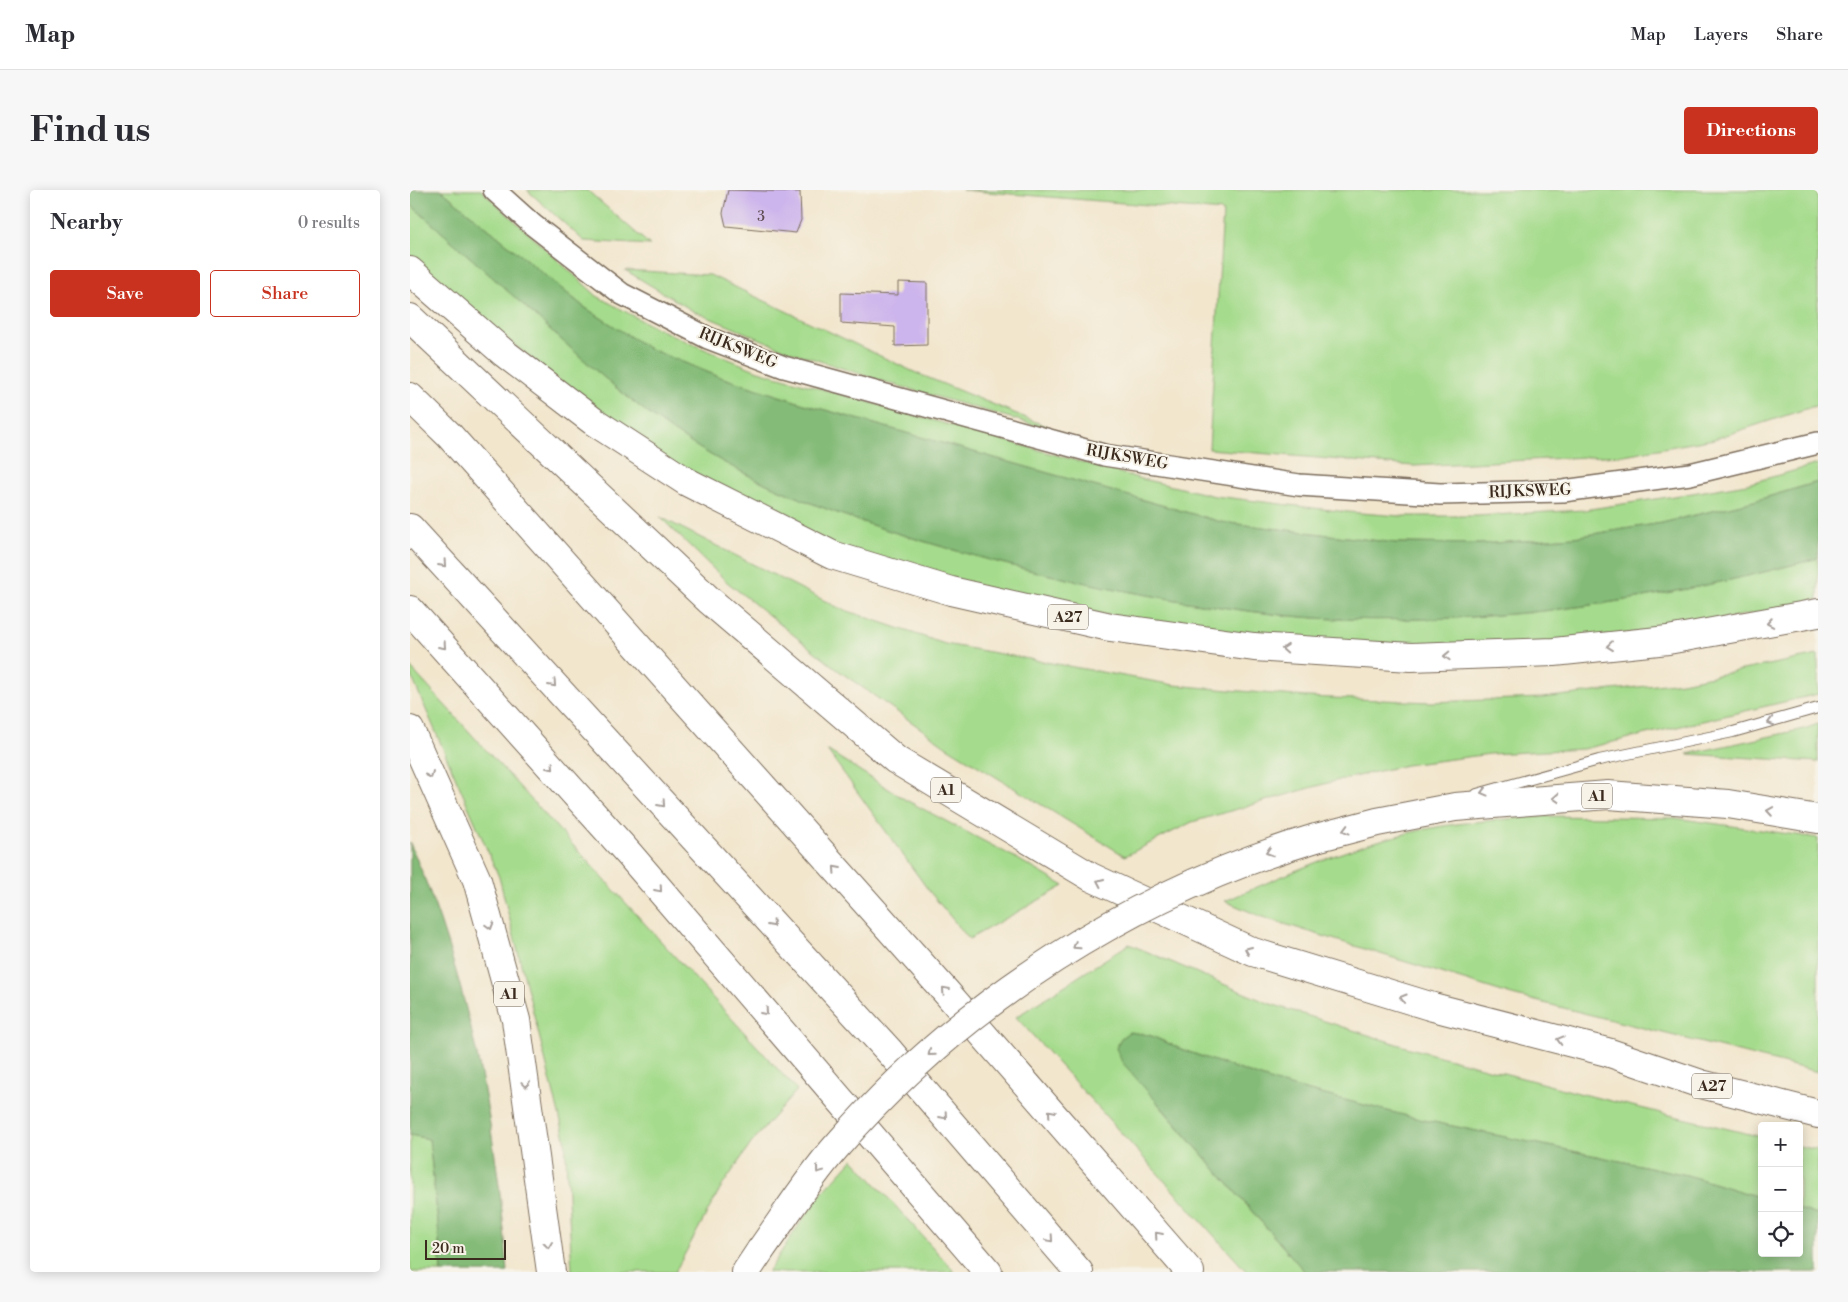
<!DOCTYPE html>
<html lang="en">
<head>
<meta charset="utf-8">
<style>
  :root { --surface:#fff; --page:#f7f7f7; --text:#2b2b33; --muted:#7c7c81; --line:#e1e1e2; --accent:#c8321e }
  body { margin:0; font-family:"Libre Bodoni",serif; background:var(--page); color:var(--text) }
  .controls { position:absolute; right:15px; bottom:15px; display:grid; overflow:hidden; border-radius:5px; box-shadow:0 2px 12px #0003 }
  .controls button { width:45px; height:45px; display:grid; place-items:center; padding:0; border:0; border-bottom:1px solid var(--line); background:var(--surface); color:var(--text); font:25px sans-serif }
  .scale { position:absolute; left:15px; bottom:12px; width:81px; box-sizing:border-box; padding-left:5px; border:2px solid #3b2a1e; border-top:0; font-size:14px; line-height:18px; white-space:nowrap; color:#3b2a1e; -webkit-text-stroke:4px #f7f3e8; paint-order:stroke }
  .list { margin:0; padding:0; list-style:none }
  h2 { display:flex; justify-content:space-between; align-items:center; height:65px; margin:0; padding:0 20px; font-size:21px }
  h2 small { font-size:16px; font-weight:400; color:var(--muted) }
  .actions { display:flex; gap:10px; padding:15px 20px }
  .actions a { flex:1; padding:11px 0; border:1px solid var(--accent); border-radius:5px; text-align:center; font-size:18px; color:var(--accent) }
  .actions .main { background:var(--accent); color:#fff }
  .icon { flex:none; width:28px; height:28px; fill:none; stroke:currentColor; stroke-width:2; stroke-linecap:round; stroke-linejoin:round }
  .map { position:relative; flex:none; width:1408px; height:1082px; overflow:hidden; border-radius:5px }
  header { display:flex; align-items:center; gap:30px; box-sizing:border-box; height:70px; padding:0 25px; background:var(--surface); border-bottom:1px solid var(--line) }
  header strong { font-size:24px }
  nav { display:flex; gap:28px; margin-inline-start:auto; font-size:18px }
  .intro { display:flex; align-items:center; justify-content:space-between; box-sizing:border-box; height:120px; padding:0 30px }
  h1 { margin:0; font-size:35px }
  .button { padding:12px 22px; border-radius:5px; background:var(--accent); color:#fff; font-size:18px; font-weight:700 }
  main { display:flex; gap:30px; padding:0 30px }
  aside { flex:1; background:var(--surface); border-radius:5px; box-shadow:0 2px 12px #0003 }
  .map>svg:first-child { display:block }
</style>
</head>
<body>
<header>
<strong>Map</strong>
<nav><a>Map</a><a>Layers</a><a>Share</a></nav>
</header>
<div class="intro"><h1>Find us</h1><a class="button">Directions</a></div>
<main>
<aside>
<h2>Nearby<small>0 results</small></h2>
<ul class="list">
</ul>
<div class="actions"><a class="main">Save</a><a>Share</a></div>
</aside>
<div class="map">
<svg width="1408" height="1082" viewBox="0 0 1408 1082">
  <rect width="100%" height="100%" fill="#f7f3e8"/>
  <filter id="ink" filterUnits="userSpaceOnUse"><feTurbulence type="fractalNoise" baseFrequency=".02" numOctaves="2"/><feDisplacementMap in="SourceGraphic" scale="10" xChannelSelector="R" yChannelSelector="G"/><feConvolveMatrix kernelMatrix="1 2 1 2 8 2 1 2 1" color-interpolation-filters="sRGB"/></filter>
  <filter id="wash" filterUnits="userSpaceOnUse"><feTurbulence type="fractalNoise" baseFrequency=".0096" numOctaves="4" result="noise"/><feDisplacementMap in="SourceGraphic" scale="20" xChannelSelector="R" yChannelSelector="G"/><feGaussianBlur stdDeviation="1.12" result="paint"/><feColorMatrix in="noise" values="0 0 0 0 0 0 0 0 0 0 0 0 0 0 0 0 0 1.4 0 .05"/><feComposite in="paint" operator="in"/></filter>
  <g filter="url(#wash)">
    <rect width="100%" height="100%" fill="#f2e6cd"/>
    <!-- green -->
    <path fill="#a5db8c" stroke="#708255" d="M31,0H71L187,106L240,135L287,156L348,181L728,288L805,306L937,322L990,326H1066L1174,320L1258,307L1337,294L1408,274V292L1344,311L1252,333L1164,347L1071,354L986,353L811,332L394,214L307,186L237,158L174,117Z
      M117,0H177L240,55L174,51Z
      M552,0H1408V215L1304,249L1214,265L1004,276L799,259L813,21Z
      M0,14C44,53 88,92 132,132C179,175 226,218 281,253C363,305 458,336 551,362C627,384 705,400 784,413C831,420 881,428 929,429C1091,434 1252,411 1408,368V409L1351,422L1255,439L1109,457L871,453L514,395L278,292L92,145L0,66Z
      M215,80L300,85L504,182L653,243L475,192L379,161L283,121Z
      M250,327L429,418L535,454L764,495L896,507L1021,512L1132,508L1272,492L1408,465V504L1173,559L1080,564L996,575L921,592L782,632L715,666L537,557L429,481L317,392Z
      M0,477L387,900L343,951L310,999L265,1082H162L155,948L89,687L0,483Z
      M1408,534V572L1277,564L1394,539Z
      M417,560L496,610L606,668L654,696L559,749L519,701Z
      M1134,626L1265,628L1408,648V882L1102,805L852,727L815,711C875,685 934,658 998,643C1042,632 1089,630 1134,626Z
      M719,754L858,813L996,857L1176,905L1352,947V1008L1277,985L1009,929L868,893L776,861L739,845L748,914L895,1082H837L606,827Z
      M0,945L19,949L28,1033L31,1082H0Z
      M1389,956L1408,960V1025L1389,1019Z
      M443,969L545,1082H358L404,1012Z"/>
    <!-- forest -->
    <path fill="#84bb78" stroke="#60724b" d="M0,0H31L174,117L238,158L307,186L394,214L811,332L986,353L1071,354L1164,347L1252,333L1344,311L1408,292V368C1252,411 1091,434 929,429C881,428 831,420 784,413C705,400 627,384 551,362C458,336 363,305 281,253C226,218 179,175 132,132C88,92 44,53 0,14Z
      M0,653C59,788 86,936 98,1082H31L28,1033L19,949L0,945Z
      M719,842L739,845L776,861L868,893L1009,929L1277,985L1352,1008V1063H1389V1019L1408,1025V1082H895L712,872L706,858L711,848Z"/>
    <g id="blocks">
      <!-- building -->
      <path fill="#ccb4ec" d="M318,0L390,2L391,30L386,43L316,36L313,23Z
        M488,92L517,93V155L485,156V137L431,133V103L488,105Z"/>
    </g>
  </g>
  <g filter="url(#ink)">
    <use href="#blocks" fill-opacity="0" stroke="#7b6c5b" stroke-width="1"/>
    <g fill="none" stroke-linecap="round" stroke-linejoin="round">
      <!-- service casing -->
      <g stroke="#7b6c5b" stroke-width="12">
        <path id="service" d="M1067,604L1189,570L1323,542L1408,518"/>
      </g>
      <!-- minor casing -->
      <g stroke="#7b6c5b" stroke-width="24">
        <path id="minor" d="M84,0L123,35L212,104L298,148L374,177L694,265L889,295L1030,304L1153,301L1280,284L1408,253"/>
      </g>
      <!-- motorway casing -->
      <g stroke="#7b6c5b" stroke-width="30">
        <path id="motorway" d="M0,81L94,163L183,231L277,292L422,365L541,401L700,437L844,457L1001,467L1144,462L1258,450L1408,423
          M0,128L299,410L486,570L681,687L843,762L1023,817L1197,862L1291,894L1408,924
          M0,207L39,245L536,802L780,1082
          M0,338L480,862L669,1082
          M0,420L219,664L578,1082
          M0,540L67,690L106,830L141,1082
          M906,648L967,632L1045,617L1198,605L1318,614L1408,629
          M336,1082L350,1061"/>
      </g>
      <!-- service -->
      <use href="#service" stroke="#fff" stroke-width="10"/>
      <!-- minor -->
      <use href="#minor" stroke="#fff" stroke-width="21"/>
      <!-- motorway -->
      <use href="#motorway" stroke="#fff" stroke-width="28"/>
      <!-- motorway-bridge casing -->
      <g stroke="#7b6c5b" stroke-width="30" stroke-linecap="butt">
        <path id="motorway-bridge" d="M350,1061C375,1026 398,989 426,957C550,813 724,702 906,648"/>
      </g>
      <!-- motorway-bridge -->
      <use href="#motorway-bridge" stroke="#fff" stroke-width="28"/>
    </g>
    <!-- one-way arrows -->
    <defs><path id="oneway-chevron" d="M-2-3.5L2.5 0L-2 3.5" fill="none" stroke-width="1.6" stroke-linecap="round" stroke-linejoin="round" transform="scale(1.25)"/></defs>
    <g stroke="#a79f9a">
      <use href="#oneway-chevron" transform="translate(33 374) rotate(48)"/>
      <use href="#oneway-chevron" transform="translate(1360 433) rotate(170)"/>
      <use href="#oneway-chevron" transform="translate(33 456) rotate(48)"/>
      <use href="#oneway-chevron" transform="translate(1200 456) rotate(174)"/>
      <use href="#oneway-chevron" transform="translate(875 459) rotate(-176)"/>
      <use href="#oneway-chevron" transform="translate(1037 466) rotate(178)"/>
      <use href="#oneway-chevron" transform="translate(143 494) rotate(48)"/>
      <use href="#oneway-chevron" transform="translate(1361 532) rotate(164)"/>
      <use href="#oneway-chevron" transform="translate(141 577) rotate(48)"/>
      <use href="#oneway-chevron" transform="translate(20 585) rotate(66)"/>
      <use href="#oneway-chevron" transform="translate(1074 602) rotate(165)"/>
      <use href="#oneway-chevron" transform="translate(1146 608) rotate(177)"/>
      <use href="#oneway-chevron" transform="translate(252 614) rotate(48)"/>
      <use href="#oneway-chevron" transform="translate(1360 621) rotate(-171)"/>
      <use href="#oneway-chevron" transform="translate(936 640) rotate(165)"/>
      <use href="#oneway-chevron" transform="translate(859 662) rotate(161)"/>
      <use href="#oneway-chevron" transform="translate(426 679) rotate(-132)"/>
      <use href="#oneway-chevron" transform="translate(690 692) rotate(-155)"/>
      <use href="#oneway-chevron" transform="translate(249 699) rotate(49)"/>
      <use href="#oneway-chevron" transform="translate(362 734) rotate(48)"/>
      <use href="#oneway-chevron" transform="translate(80 736) rotate(74)"/>
      <use href="#oneway-chevron" transform="translate(666 756) rotate(147)"/>
      <use href="#oneway-chevron" transform="translate(838 760) rotate(-157)"/>
      <use href="#oneway-chevron" transform="translate(535 800) rotate(-131)"/>
      <use href="#oneway-chevron" transform="translate(993 808) rotate(-163)"/>
      <use href="#oneway-chevron" transform="translate(355 822) rotate(49)"/>
      <use href="#oneway-chevron" transform="translate(1150 850) rotate(-165)"/>
      <use href="#oneway-chevron" transform="translate(521 863) rotate(140)"/>
      <use href="#oneway-chevron" transform="translate(116 894) rotate(82)"/>
      <use href="#oneway-chevron" transform="translate(641 923) rotate(-131)"/>
      <use href="#oneway-chevron" transform="translate(534 926) rotate(49)"/>
      <use href="#oneway-chevron" transform="translate(409 980) rotate(127)"/>
      <use href="#oneway-chevron" transform="translate(748 1045) rotate(-131)"/>
      <use href="#oneway-chevron" transform="translate(640 1049) rotate(49)"/>
      <use href="#oneway-chevron" transform="translate(138 1055) rotate(83)"/>
    </g>
  </g>
  <g text-anchor="middle" dominant-baseline="central" stroke-width="4" stroke-linejoin="round" paint-order="stroke">
    <!-- number labels -->
    <g font-size="14" fill="#5f4c52">
      <text x="351" y="27">3</text>
    </g>
    <!-- shield labels -->
    <g fill="#f7f3e8" stroke="#73665b" stroke-width="1">
      <rect x="638" y="414.5" width="40" height="25" rx="4"/>
      <rect x="521" y="587.5" width="30" height="25" rx="4"/>
      <rect x="1172" y="593.5" width="30" height="25" rx="4"/>
      <rect x="84" y="791.5" width="30" height="25" rx="4"/>
      <rect x="1282" y="883.5" width="40" height="25" rx="4"/>
    </g>
    <g font-size="15" font-weight="bold" fill="#3b2a1e">
      <text x="658" y="427">A27</text>
      <text x="536" y="600">A1</text>
      <text x="1187" y="606">A1</text>
      <text x="99" y="804">A1</text>
      <text x="1302" y="896">A27</text>
    </g>
    <!-- street labels -->
    <g font-size="16" fill="#3b2a1e" stroke="#f7f3e8">
      <text transform="translate(328 158) rotate(22)">RIJKSWEG</text>
      <text transform="translate(717 267) rotate(10)">RIJKSWEG</text>
      <text transform="translate(1120 301) rotate(-2)">RIJKSWEG</text>
    </g>
  </g>
</svg>
<div class="controls">
<button>+</button>
<button>−</button>
<button><svg class="icon" aria-label="locate" viewBox="0 0 24 24"><circle cx="12" cy="12" r="6"/><path d="M12 2v4M12 18v4M2 12h4M18 12h4"/></svg></button>
</div>
<div class="scale">20 m</div>
</div>
</main>
</body>
</html>
